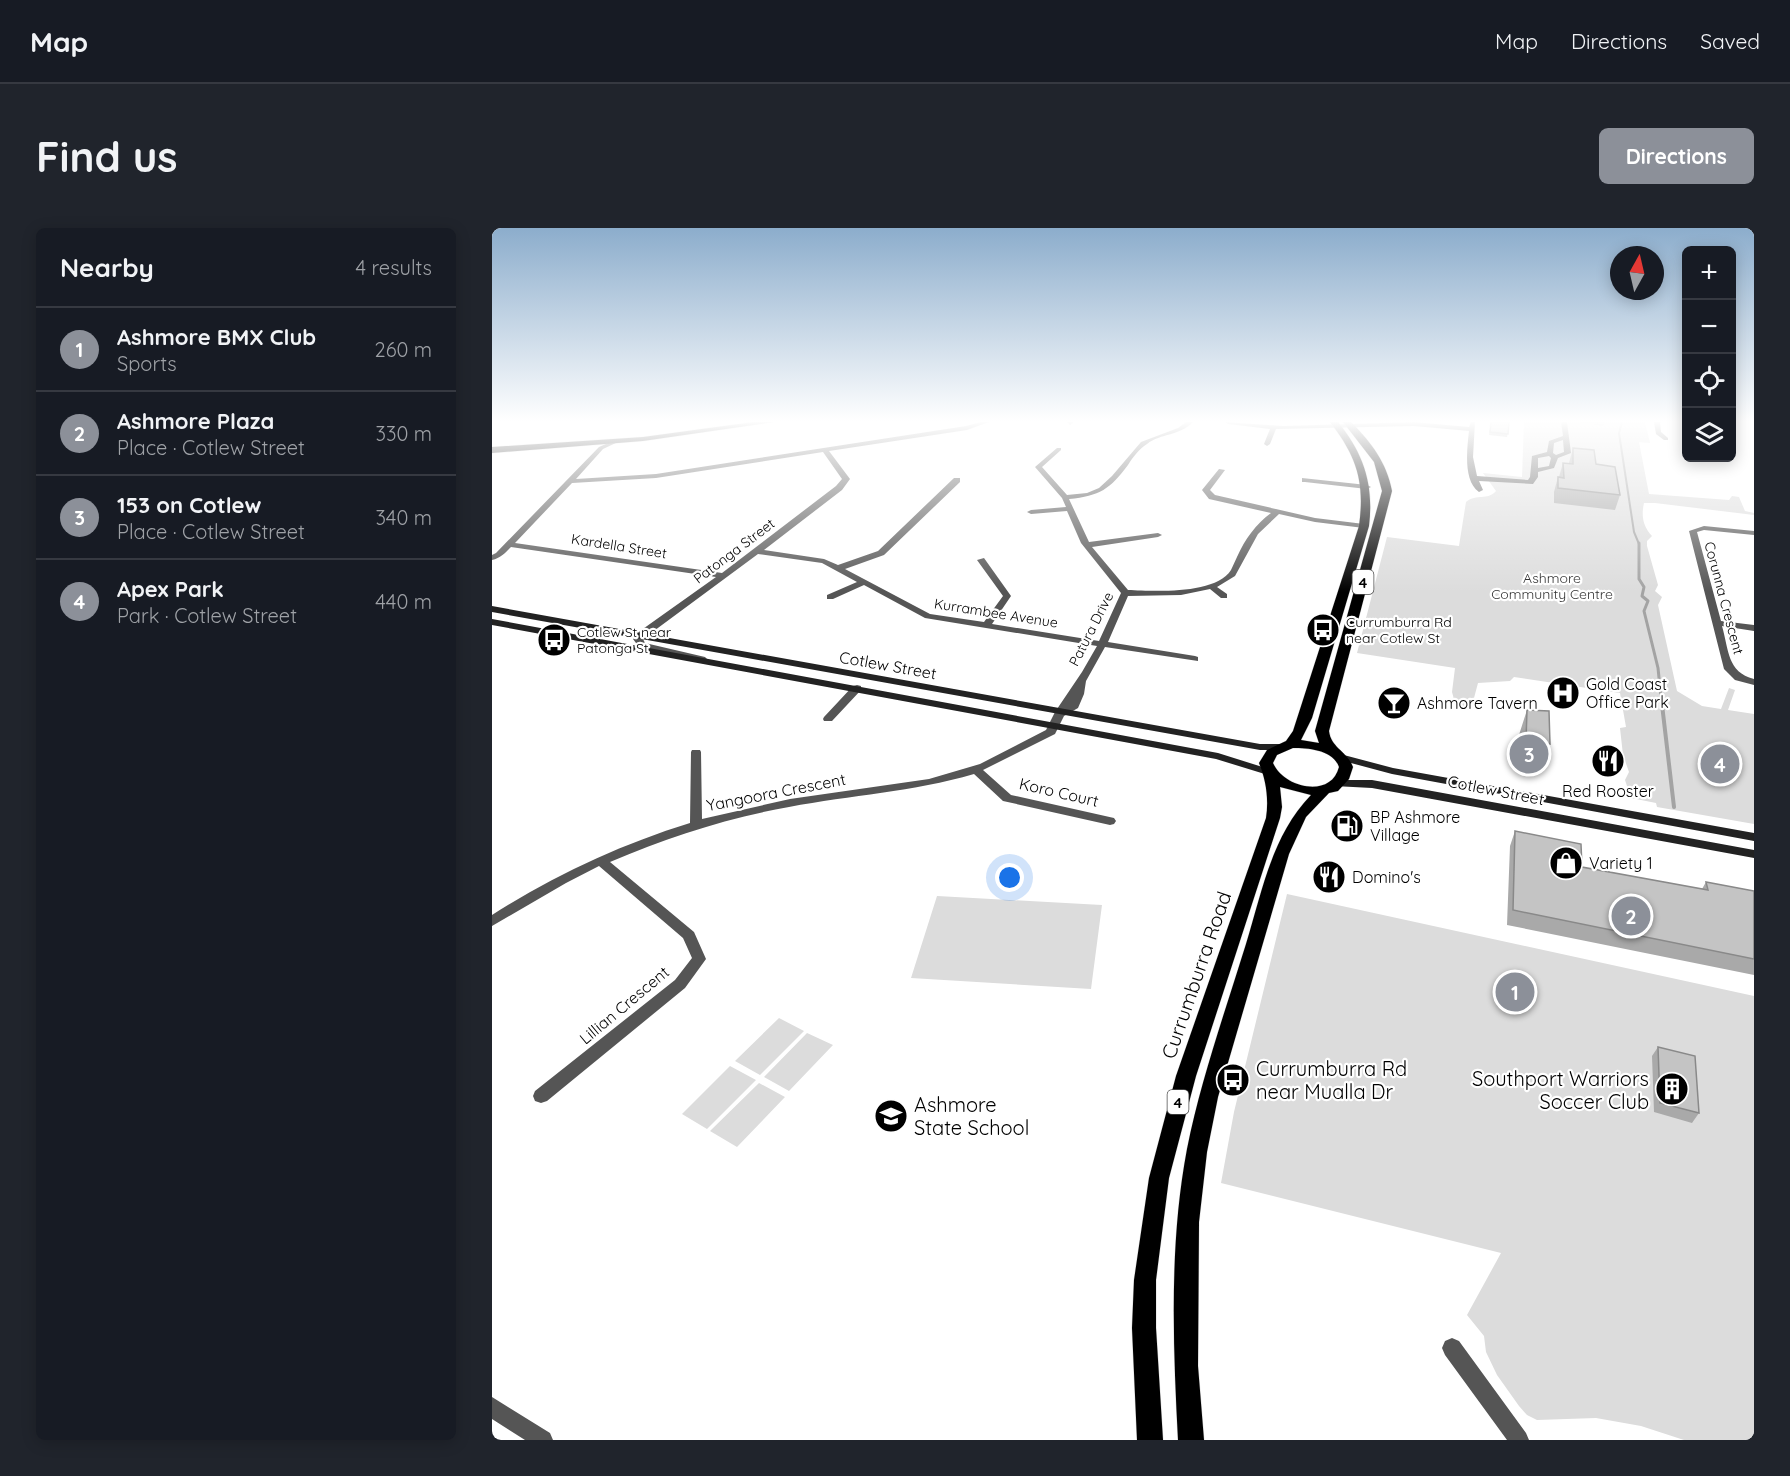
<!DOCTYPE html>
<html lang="en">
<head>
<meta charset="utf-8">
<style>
  :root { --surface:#171b24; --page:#20242c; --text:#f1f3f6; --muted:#9ea1a6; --line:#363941; --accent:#8c9099 }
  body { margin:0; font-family:Quicksand,sans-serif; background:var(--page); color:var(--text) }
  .controls { position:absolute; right:18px; top:18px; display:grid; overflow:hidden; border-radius:9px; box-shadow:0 3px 15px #0003 }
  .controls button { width:54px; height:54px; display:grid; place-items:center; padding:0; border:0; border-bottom:2px solid var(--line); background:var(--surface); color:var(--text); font:30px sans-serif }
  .compass { position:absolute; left:1118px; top:18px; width:54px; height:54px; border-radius:50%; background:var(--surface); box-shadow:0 3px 15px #0003; rotate:8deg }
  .you { position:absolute; left:518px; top:650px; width:21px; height:21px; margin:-15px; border:4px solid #fff; border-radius:50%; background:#1a73e8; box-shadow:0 0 0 9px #1a73e833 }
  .badge { display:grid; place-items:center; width:39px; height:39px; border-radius:50%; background:var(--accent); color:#fff; font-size:20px; font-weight:700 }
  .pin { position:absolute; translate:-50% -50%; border:3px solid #fff; box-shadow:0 2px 6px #0006 }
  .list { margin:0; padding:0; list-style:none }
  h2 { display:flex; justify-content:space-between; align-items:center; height:78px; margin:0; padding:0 24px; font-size:26px }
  h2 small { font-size:20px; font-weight:400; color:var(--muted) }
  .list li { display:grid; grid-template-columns:39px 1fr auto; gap:18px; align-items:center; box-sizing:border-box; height:84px; padding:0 24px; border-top:2px solid var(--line) }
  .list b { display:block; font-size:22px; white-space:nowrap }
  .list p { margin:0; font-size:20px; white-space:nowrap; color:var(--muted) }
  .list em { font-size:20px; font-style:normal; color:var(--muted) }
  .icon { flex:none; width:33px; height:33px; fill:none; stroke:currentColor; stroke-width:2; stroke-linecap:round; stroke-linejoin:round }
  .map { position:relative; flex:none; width:1262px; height:1212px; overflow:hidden; border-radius:9px }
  header { display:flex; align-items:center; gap:36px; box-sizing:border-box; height:84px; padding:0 30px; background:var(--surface); border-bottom:2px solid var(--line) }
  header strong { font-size:28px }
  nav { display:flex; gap:33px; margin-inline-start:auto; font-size:21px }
  .intro { display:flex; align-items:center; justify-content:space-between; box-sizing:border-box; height:144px; padding:0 36px }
  h1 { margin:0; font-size:42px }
  .button { padding:15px 27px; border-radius:9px; background:var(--accent); color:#fff; font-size:21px; font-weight:700 }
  main { display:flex; gap:36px; padding:0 36px }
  aside { flex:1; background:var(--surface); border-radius:9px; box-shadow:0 3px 15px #0003 }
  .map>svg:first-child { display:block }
</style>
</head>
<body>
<header>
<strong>Map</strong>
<nav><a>Map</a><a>Directions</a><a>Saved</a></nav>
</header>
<div class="intro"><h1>Find us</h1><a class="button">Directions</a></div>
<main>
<aside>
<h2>Nearby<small>4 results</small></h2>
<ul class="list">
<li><span class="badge">1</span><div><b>Ashmore BMX Club</b><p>Sports</p></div><em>260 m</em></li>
<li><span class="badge">2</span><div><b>Ashmore Plaza</b><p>Place · Cotlew Street</p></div><em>330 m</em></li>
<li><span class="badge">3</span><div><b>153 on Cotlew</b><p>Place · Cotlew Street</p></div><em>340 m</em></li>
<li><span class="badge">4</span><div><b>Apex Park</b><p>Park · Cotlew Street</p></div><em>440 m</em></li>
</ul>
</aside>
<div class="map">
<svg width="1262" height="1212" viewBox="0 0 1262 1212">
  <rect width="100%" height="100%" fill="#fff"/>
  <!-- green -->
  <path fill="#dcdcdc" d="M1032,194H1153L1158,215L1147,214L1157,266L1237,272L1240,268L1247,269L1253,283L1262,285V287L1163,275H1152C1149,288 1151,298 1160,308L1155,313V318L1166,357L1163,363L1170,369L1166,377L1185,463L1210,478L1229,481L1237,460L1243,462L1236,482L1262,486V596L1165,579L1164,575L1139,570L1133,552L1137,544L1131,527L1128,500L1134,499L1128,465L1022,449L1018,453L986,455L982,470L974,472V479L963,475L960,464L963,440L865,425L895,309L967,318L974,274C985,265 995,273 1004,263L991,245L1030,249Z
    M795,666L1262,768V1212H1192L1149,1198L1104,1190L1045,1192L1035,1187L1027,1178L1005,1147L994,1124L992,1108L975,1087L1009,1025L729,955L742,884Z
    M445,668L610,677L599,761L419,750Z
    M287,790L312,803L268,847L243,833Z
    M315,805L341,817L297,863L272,849Z
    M238,838L264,852L215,901L190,886Z
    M267,855L293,869L245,919L218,903Z"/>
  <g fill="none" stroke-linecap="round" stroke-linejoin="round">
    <!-- stream-far2 -->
    <path stroke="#a3a3a3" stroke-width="2" d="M1130,194L1127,205L1142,304L1147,316"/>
    <!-- stream-far1 -->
    <path stroke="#a3a3a3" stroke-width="3" d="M1147,315V351L1152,359L1150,368L1156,373L1152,383L1166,440L1169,469"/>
    <!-- stream -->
    <path stroke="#a3a3a3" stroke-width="4" d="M1169,468L1182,579"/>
    <!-- primary casing -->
    <g stroke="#dbdbdb" stroke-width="1">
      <path id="primary" d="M261,194H282L151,213L0,225V219L151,209Z
        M838,194H846C872,226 882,257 877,298L820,490L809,512L827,515L823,503L890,263L882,234L851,194H859C879,214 895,235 900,263L837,503C839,520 855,523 861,539L857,551L846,563L837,565L814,589L797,626L726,869L715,924L707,994L706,1138L712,1212H686C681,1116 677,1016 695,921C709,851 733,784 754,716C770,664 780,607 819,567L788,559L790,579L788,590L704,848L677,950L664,1052V1100L671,1212H645L640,1100L642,1052L657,950L684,848L774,590C777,571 774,552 767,535L775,522L794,513L801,503L867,298C873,254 865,229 838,194ZM801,520C817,520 841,522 847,539C839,571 792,560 781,535L785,527Z"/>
    </g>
    <!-- street -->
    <path fill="#555" fill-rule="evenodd" d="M488,194H497L475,202L337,223L358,251L350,262L272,322L332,331L346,337L386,323L462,250H468V254L392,327L353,341L438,386L492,394L511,368L485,332L492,330L519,368L500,396L607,413L629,365L589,315L575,283L539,286L535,284L539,282L574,279L570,270L543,239L565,220H569V222L550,239L575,267L595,265L607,260L620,248L649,214L686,200L694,194H701C688,208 669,205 655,216C647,221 641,229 636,237C618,261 608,268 577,271L597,314L666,305L670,307L666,309L600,319L636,362C662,363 723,367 739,342C741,338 743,333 745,329C753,311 764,296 779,285L717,271L710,262L727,241L733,242L718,262L723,267L823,290L872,296L876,298L872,300L823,294L787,286L766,306L743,348L725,359L735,366V370H729L718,361L689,367L636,368L616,414L703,428L706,429V433L613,419L594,453L592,466L586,480L572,488L563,506L491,542L519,567L622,590L624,593L622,596L618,597L511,573L482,546C421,564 359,567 297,579C235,590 176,609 118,634L202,704L214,731L193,760L55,873L49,875L43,873L41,868L43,863L183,752L200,730L191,710L107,638L74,655L0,698V687C63,647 127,617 198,595L199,524L200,522H208L209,524L210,591L298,571L437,551L488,536L554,502L563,484L590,444L605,418L433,390L372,357L341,371H335V367L365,354L330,335L266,326L151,411L153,415L213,429L215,431L210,434L147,419L141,411L148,403L224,349L19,319C13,325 9,330 0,332V327L4,325L107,219L123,212L128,213L111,221L84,251L164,246L474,198ZM331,224L350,251L344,258L230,345L23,315L80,255L164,250Z
      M575,194H581V195L578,197Z
      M733,194L791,198L922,194L977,199L979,194H983L981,229L985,248L1036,252L1038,249L1040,228L1055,224L1057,213L1071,208L1069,194H1075L1079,225L1066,230L1062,240L1046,244V249L1041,256L987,253L991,262L987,264C971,253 975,221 977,203L922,198L784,201L778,216L775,218L772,216L778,201L736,196ZM1071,212L1072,224L1064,227L1061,225L1062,215ZM1057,228L1059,230L1057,238L1046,240V230Z
      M1162,194H1168L1169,204L1176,210V212H1172L1164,206Z
      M810,250L875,257L879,259L875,261L813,254H810Z
      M1212,298L1262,303V307L1212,302L1205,304L1229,393L1262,397V403L1230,398C1237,422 1235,444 1262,451V457L1243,452L1232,441L1197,303Z
      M365,457L369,458V462L340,493H332L331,491L332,489L361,458Z
      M960,1110L967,1113L1034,1205L1037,1212H1015L953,1127L950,1120L953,1113Z
      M0,1169L58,1205L61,1212H33L0,1191Z"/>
    <!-- secondary -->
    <path fill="#222" fill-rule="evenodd" d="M0,378L768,516H788L793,519L788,522H768L0,384Z
      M0,391L726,525L780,542L782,544L776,547L724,531L0,397Z
      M848,526L901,540L1262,605V613L900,546L844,531L843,529L844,527Z
      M846,552H880L1262,622V630L880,560L842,558L840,556L842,554Z"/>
    <!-- primary -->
    <use href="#primary" fill="#000" fill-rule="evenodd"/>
  </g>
  <!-- wall -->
  <path fill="#a9a9a9" d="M999,194H1017L1015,209L997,207Z
    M1087,194H1113L1111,198Z
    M1081,220L1104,236L1128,267L1123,282L1062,275V264L1066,249H1067L1071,235H1077Z
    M1035,482L1058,516L1048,544L1025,540L1026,510Z
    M1023,603L1090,639L1210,661L1214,654L1262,663V747L1015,697L1018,618Z
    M1166,819L1207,885L1200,895L1162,884L1160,828Z"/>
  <!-- building -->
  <path fill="#c4c4c4" stroke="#898989" stroke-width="1.5" d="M999,194H1017L1016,206L998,204Z
    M1081,220L1102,222L1104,236L1123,239L1128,267L1066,260V249L1072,250L1071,235L1081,236Z
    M1035,482L1057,483L1058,516L1034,512Z
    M1023,603L1089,616L1090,639L1216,662L1214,654L1262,663V731L1021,682Z
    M1166,819L1203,828L1207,885L1168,875Z"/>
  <!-- sky -->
  <linearGradient id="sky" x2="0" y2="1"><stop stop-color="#8cadcc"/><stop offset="0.53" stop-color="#fff"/><stop offset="1" stop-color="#fff" stop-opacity="0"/></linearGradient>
  <rect width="1262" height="364" fill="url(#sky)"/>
  <!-- icons -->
  <defs>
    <g id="bus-disc" transform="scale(1.725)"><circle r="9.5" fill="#000" stroke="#fff"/><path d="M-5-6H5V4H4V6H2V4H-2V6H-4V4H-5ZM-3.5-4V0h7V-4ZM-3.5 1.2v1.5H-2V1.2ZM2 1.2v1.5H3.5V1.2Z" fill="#fff"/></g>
    <g id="hospital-disc" transform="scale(1.725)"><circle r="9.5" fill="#000" stroke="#fff"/><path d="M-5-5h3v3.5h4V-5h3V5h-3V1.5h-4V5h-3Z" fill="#fff"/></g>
    <g id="bar-disc" transform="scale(1.725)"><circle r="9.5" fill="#000" stroke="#fff"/><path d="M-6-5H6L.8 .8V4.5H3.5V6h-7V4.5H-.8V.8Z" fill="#fff"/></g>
    <g id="restaurant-disc" transform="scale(1.725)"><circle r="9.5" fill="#000" stroke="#fff"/><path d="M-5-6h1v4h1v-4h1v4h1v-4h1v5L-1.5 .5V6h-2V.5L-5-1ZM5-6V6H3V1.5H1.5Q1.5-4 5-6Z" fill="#fff"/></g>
    <g id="fuel-disc" transform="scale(1.725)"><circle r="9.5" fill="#000" stroke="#fff"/><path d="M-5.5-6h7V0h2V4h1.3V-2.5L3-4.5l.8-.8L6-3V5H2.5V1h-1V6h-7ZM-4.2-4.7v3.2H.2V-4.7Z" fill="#fff"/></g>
    <g id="shop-disc" transform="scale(1.725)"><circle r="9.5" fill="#000" stroke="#fff"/><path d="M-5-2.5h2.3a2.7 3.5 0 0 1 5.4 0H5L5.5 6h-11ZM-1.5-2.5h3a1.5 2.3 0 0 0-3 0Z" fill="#fff"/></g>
    <g id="building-disc" transform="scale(1.725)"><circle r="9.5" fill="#000" stroke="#fff"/><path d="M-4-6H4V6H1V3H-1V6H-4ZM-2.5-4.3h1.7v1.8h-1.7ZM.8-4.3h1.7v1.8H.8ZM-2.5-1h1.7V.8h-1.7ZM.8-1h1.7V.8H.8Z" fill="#fff"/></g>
    <g id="school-disc" transform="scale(1.725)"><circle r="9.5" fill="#000" stroke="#fff"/><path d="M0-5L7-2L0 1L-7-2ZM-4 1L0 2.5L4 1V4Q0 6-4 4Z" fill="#fff"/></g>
  </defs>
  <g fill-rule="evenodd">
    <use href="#bus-disc" x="831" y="402"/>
    <use href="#bus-disc" x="62" y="412"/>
    <use href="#hospital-disc" x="1071" y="465"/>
    <use href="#bar-disc" x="902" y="475"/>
    <use href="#restaurant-disc" x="1116" y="533"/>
    <use href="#fuel-disc" x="855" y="598"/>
    <use href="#shop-disc" x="1074" y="635"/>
    <use href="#restaurant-disc" x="837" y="649"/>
    <use href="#bus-disc" x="741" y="852"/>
    <use href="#building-disc" x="1180" y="861"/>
    <use href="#school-disc" x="399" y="888"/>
  </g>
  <g text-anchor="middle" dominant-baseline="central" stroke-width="4.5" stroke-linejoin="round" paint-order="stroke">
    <!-- far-street labels -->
    <g font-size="14" fill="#000" stroke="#fff">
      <text transform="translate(127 318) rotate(9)">Kardella Street</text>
      <text transform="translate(242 323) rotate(-37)">Patonga Street</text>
      <text transform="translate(1232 370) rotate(75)">Corunna Crescent</text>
      <text transform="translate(504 385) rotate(9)">Kurrambee Avenue</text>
      <text transform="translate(599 401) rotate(-63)">Patura Drive</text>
    </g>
    <!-- far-park labels -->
    <g font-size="14" fill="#333" stroke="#fff">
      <text x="1060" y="350">Ashmore<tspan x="1060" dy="16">Community Centre</tspan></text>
    </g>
    <!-- far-poi labels -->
    <g font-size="14" fill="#000" stroke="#fff" text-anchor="start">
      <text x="854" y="394">Currumburra Rd<tspan x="854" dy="16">near Cotlew St</tspan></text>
      <text x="85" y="404">Cotlew St near<tspan x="85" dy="16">Patonga St</tspan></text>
    </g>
    <!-- shield labels -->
    <g fill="#fff" stroke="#4c4c4c" stroke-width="1.5">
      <rect x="860.5" y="342" width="21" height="24" rx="4.5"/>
      <rect x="675.5" y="862" width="21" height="24" rx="4.5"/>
    </g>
    <g font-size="15" font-weight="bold" fill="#000">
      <text x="871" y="354">4</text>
      <text x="686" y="874">4</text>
    </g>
    <!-- street labels -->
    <g font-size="16" fill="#000" stroke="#fff">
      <text transform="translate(396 437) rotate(10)">Cotlew Street</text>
      <text transform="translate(1004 562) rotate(11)">Cotlew Street</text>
      <text transform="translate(284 564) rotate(-11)">Yangoora Crescent</text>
      <text transform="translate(567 564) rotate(13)">Koro Court</text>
      <text transform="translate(132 777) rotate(-40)">Lillian Crescent</text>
    </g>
    <!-- poi labels -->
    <g font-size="16" fill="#000" stroke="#fff" text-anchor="start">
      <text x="1094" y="456">Gold Coast<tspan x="1094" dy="18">Office Park</tspan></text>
      <text x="925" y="475">Ashmore Tavern</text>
      <text x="1116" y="563" text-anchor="middle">Red Rooster</text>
      <text x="878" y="589">BP Ashmore<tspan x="878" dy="18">Village</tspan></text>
      <text x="1097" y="635">Variety 1</text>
      <text x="860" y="649">Domino's</text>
    </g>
    <!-- near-street labels -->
    <g font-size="20" fill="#000" stroke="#fff">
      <text transform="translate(704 747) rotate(-71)">Currumburra Road</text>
    </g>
    <!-- near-poi labels -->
    <g font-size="20" fill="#000" stroke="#fff" text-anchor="start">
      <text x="764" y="840">Currumburra Rd<tspan x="764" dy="23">near Mualla Dr</tspan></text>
      <text x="1157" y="850" text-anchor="end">Southport Warriors<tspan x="1157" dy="23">Soccer Club</tspan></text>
      <text x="422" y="876">Ashmore<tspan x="422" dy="23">State School</tspan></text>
    </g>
  </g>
</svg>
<div class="controls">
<button>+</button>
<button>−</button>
<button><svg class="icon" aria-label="locate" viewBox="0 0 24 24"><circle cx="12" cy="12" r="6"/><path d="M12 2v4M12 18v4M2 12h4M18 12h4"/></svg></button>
<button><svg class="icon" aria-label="layers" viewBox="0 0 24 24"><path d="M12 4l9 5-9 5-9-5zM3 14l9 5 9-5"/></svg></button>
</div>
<svg class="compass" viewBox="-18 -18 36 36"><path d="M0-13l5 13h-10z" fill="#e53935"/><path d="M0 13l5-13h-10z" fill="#9ea1a6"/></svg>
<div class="you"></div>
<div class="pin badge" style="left:1023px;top:764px">1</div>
<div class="pin badge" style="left:1139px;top:688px">2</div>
<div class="pin badge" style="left:1037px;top:526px">3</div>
<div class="pin badge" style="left:1228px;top:536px">4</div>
</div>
</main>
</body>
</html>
